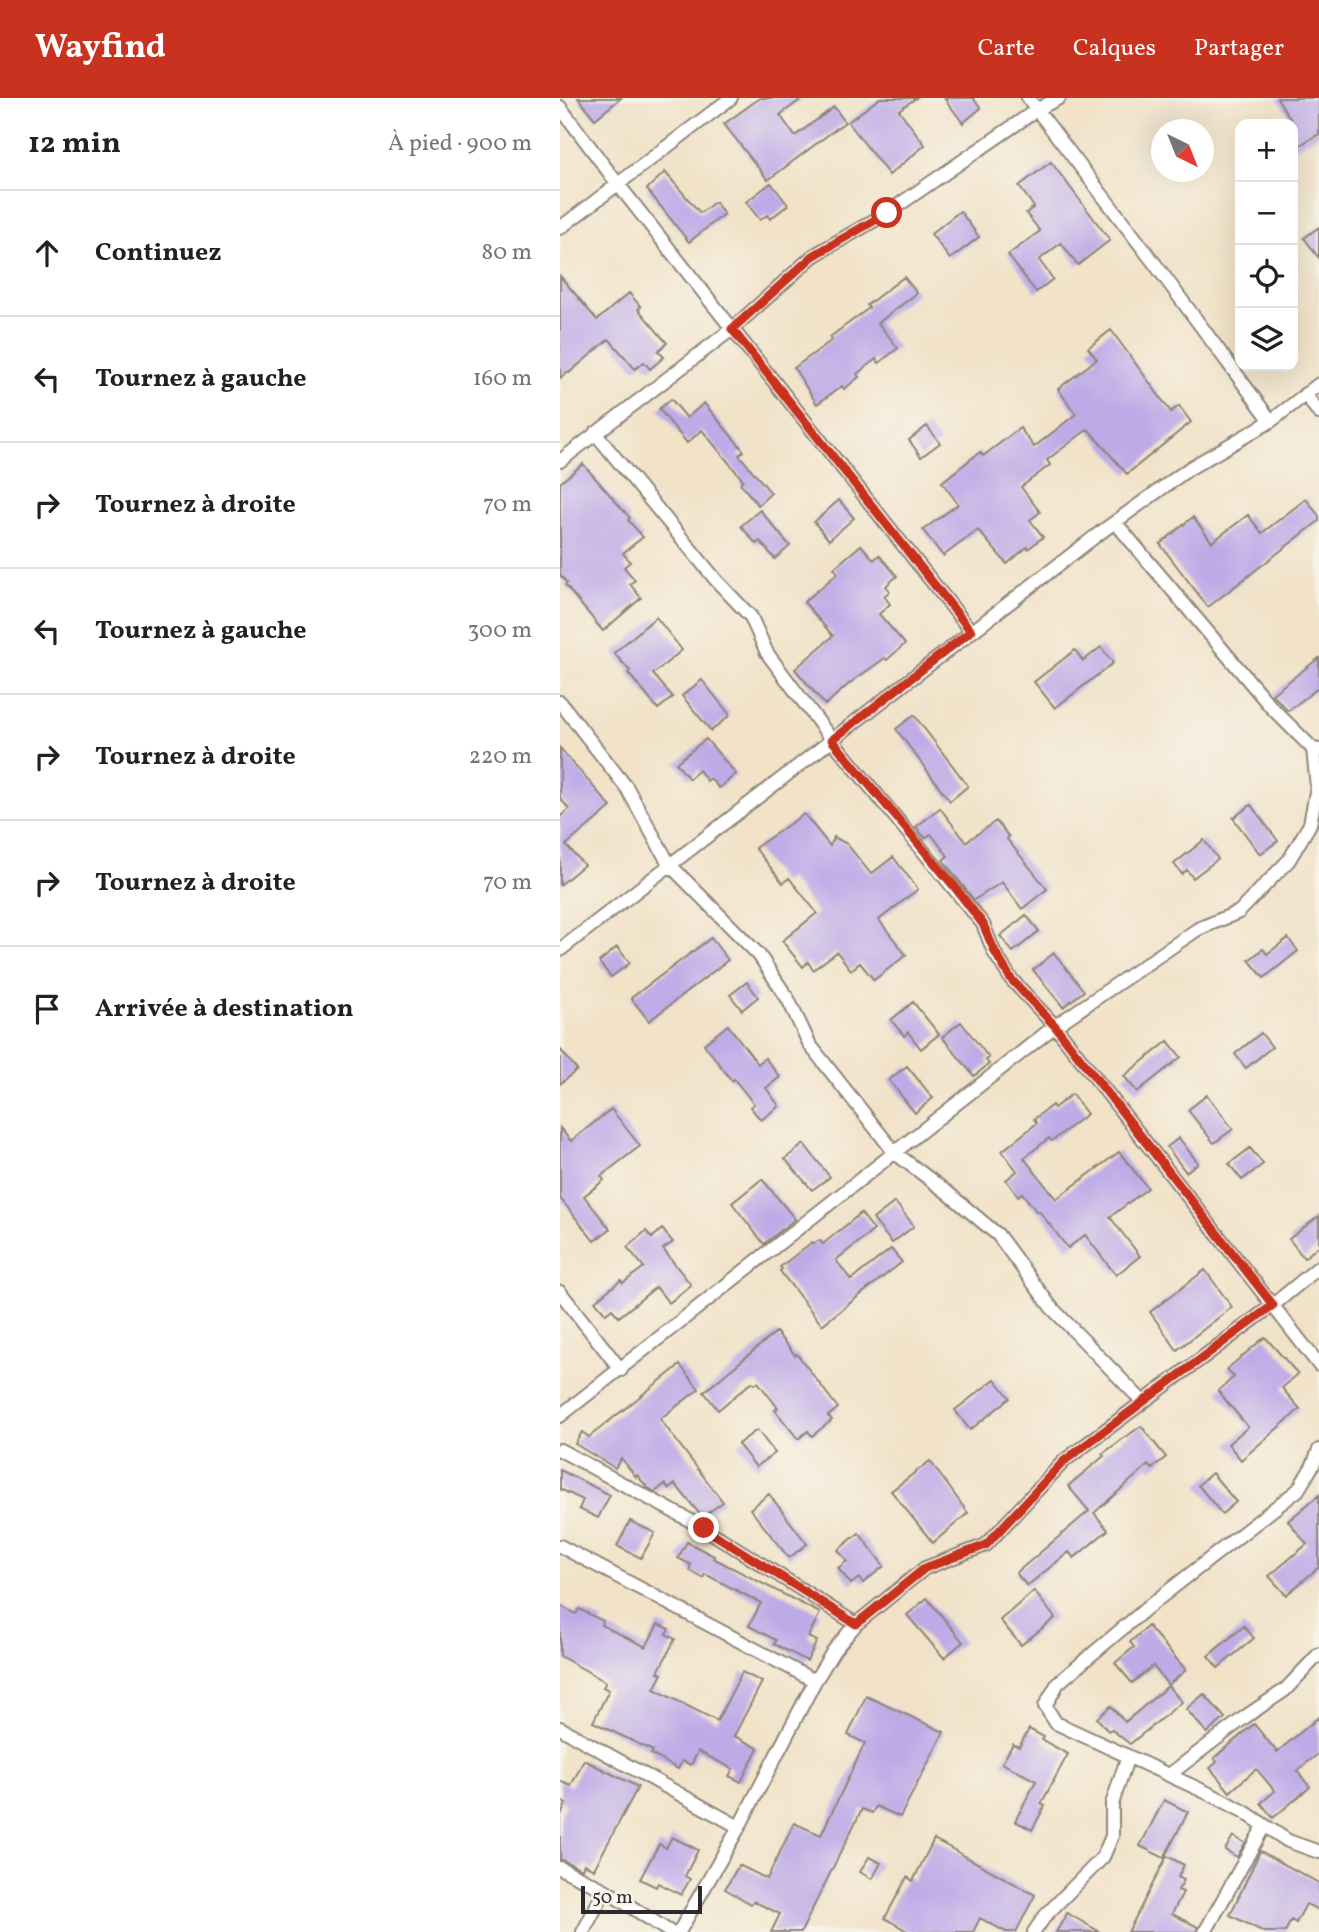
<!DOCTYPE html>
<html lang="fr">
<head>
<meta charset="utf-8">
<style>
  :root { --surface:#fff; --page:#f2f2f2; --text:#202124; --muted:#757577; --line:#e0e0e0; --accent:#c8321e }
  body { margin:0; font-family:Vollkorn,serif; background:var(--page); color:var(--text) }
  .controls { position:absolute; right:21px; top:21px; display:grid; overflow:hidden; border-radius:14px; box-shadow:0 7px 28px #0002 }
  .controls button { width:63px; height:63px; display:grid; place-items:center; padding:0; border:0; border-bottom:2px solid var(--line); background:var(--surface); color:var(--text); font:35px sans-serif }
  .compass { position:absolute; left:591px; top:21px; width:63px; height:63px; border-radius:50%; background:var(--surface); box-shadow:0 7px 28px #0002; rotate:137deg }
  .scale { position:absolute; left:21px; bottom:18px; width:121px; box-sizing:border-box; padding-left:7px; border:4px solid #2b2b2b; border-top:0; font-size:19px; line-height:24px; white-space:nowrap; color:#2b2b2b; -webkit-text-stroke:5px #f7f3e8; paint-order:stroke }
  .stop { position:absolute; width:21px; height:21px; margin:-16px; border:5px solid #c8321e; border-radius:50%; background:#fff }
  .stop.end { background:#c8321e; border-color:#fff; box-shadow:0 2px 7px #0008 }
  .list { margin:0; padding:0; list-style:none }
  h2 { display:flex; justify-content:space-between; align-items:center; height:91px; margin:0; padding:0 28px; font-size:30px }
  h2 small { font-size:23px; font-weight:400; color:var(--muted) }
  .list li { display:grid; grid-template-columns:46px 1fr auto; gap:21px; align-items:center; box-sizing:border-box; height:126px; padding:0 28px; border-top:2px solid var(--line) }
  .list b { display:block; font-size:26px; white-space:nowrap }
  .list em { font-size:23px; font-style:normal; color:var(--muted) }
  .icon { flex:none; width:38px; height:38px; fill:none; stroke:currentColor; stroke-width:2; stroke-linecap:round; stroke-linejoin:round }
  .map { position:relative; flex:none; width:759px; height:1834px; overflow:hidden }
  header { display:flex; align-items:center; gap:42px; box-sizing:border-box; height:98px; padding:0 35px; background:var(--accent); color:#fff }
  header strong { font-size:33px }
  nav { display:flex; gap:38px; margin-inline-start:auto; font-size:24px }
  main { display:flex }
  aside { flex:1; background:var(--surface) }
  .map>svg:first-child { display:block }
</style>
</head>
<body>
<header>
<strong>Wayfind</strong>
<nav><a>Carte</a><a>Calques</a><a>Partager</a></nav>
</header>
<main>
<aside>
<h2>12 min<small>À pied · 900 m</small></h2>
<ul class="list">
<li><svg class="icon" aria-label="ahead" viewBox="0 0 24 24"><path d="M12 20V5M6 11l6-6 6 6"/></svg><div><b>Continuez</b></div><em>80 m</em></li>
<li><svg class="icon" aria-label="left" viewBox="0 0 24 24"><path d="M17 20v-9H6M10 6l-5 5 5 5"/></svg><div><b>Tournez à gauche</b></div><em>160 m</em></li>
<li><svg class="icon" aria-label="right" viewBox="0 0 24 24"><path d="M7 20v-9h11M14 6l5 5-5 5"/></svg><div><b>Tournez à droite</b></div><em>70 m</em></li>
<li><svg class="icon" aria-label="left" viewBox="0 0 24 24"><path d="M17 20v-9H6M10 6l-5 5 5 5"/></svg><div><b>Tournez à gauche</b></div><em>300 m</em></li>
<li><svg class="icon" aria-label="right" viewBox="0 0 24 24"><path d="M7 20v-9h11M14 6l5 5-5 5"/></svg><div><b>Tournez à droite</b></div><em>220 m</em></li>
<li><svg class="icon" aria-label="right" viewBox="0 0 24 24"><path d="M7 20v-9h11M14 6l5 5-5 5"/></svg><div><b>Tournez à droite</b></div><em>70 m</em></li>
<li><svg class="icon" aria-label="arrive" viewBox="0 0 24 24"><path d="M6 21V4h12l-3 4 3 4H6"/></svg><div><b>Arrivée à destination</b></div></li>
</ul>
</aside>
<div class="map">
<svg width="759" height="1834" viewBox="0 0 759 1834">
  <rect width="100%" height="100%" fill="#f7f3e8"/>
  <filter id="ink" filterUnits="userSpaceOnUse"><feTurbulence type="fractalNoise" baseFrequency=".0143" numOctaves="2"/><feDisplacementMap in="SourceGraphic" scale="14" xChannelSelector="R" yChannelSelector="G"/><feConvolveMatrix kernelMatrix="1 2 1 2 8 2 1 2 1" color-interpolation-filters="sRGB"/></filter>
  <filter id="wash" filterUnits="userSpaceOnUse"><feTurbulence type="fractalNoise" baseFrequency=".00686" numOctaves="4" result="noise"/><feDisplacementMap in="SourceGraphic" scale="28" xChannelSelector="R" yChannelSelector="G"/><feGaussianBlur stdDeviation="1.57" result="paint"/><feColorMatrix in="noise" values="0 0 0 0 0 0 0 0 0 0 0 0 0 0 0 0 0 1.4 0 .05"/><feComposite in="paint" operator="in"/></filter>
  <g filter="url(#wash)">
    <rect width="100%" height="100%" fill="#f1e2c8"/>
    <g id="blocks">
      <!-- building -->
      <path fill="#bdaae7" d="M18,0H61L35,21Z
        M200,0H243L220,17L235,38L274,9L285,24L208,82L164,26Z
        M320,0H356L339,12L365,47L329,77L288,24Z
        M384,0H413L421,10L403,25Z
        M717,0H759V36L733,51V25Z
        M491,64L550,142L518,167L501,145L479,162L493,181L476,194L448,157L480,133L466,115L474,109L459,88Z
        M105,74L140,115L155,104L164,116L129,144L87,91Z
        M211,85L228,107L210,121L207,117L200,122L186,104Z
        M400,113L419,139L390,161L371,136Z
        M759,129V160L744,140Z
        M0,178L37,222L69,195L81,209L78,211L107,245L98,253L104,259L90,271L84,264L75,271L49,241L9,275L7,274L0,280Z
        M344,179L357,195L318,225L338,250L319,265L316,261L297,276L299,279L284,291L282,288L257,306L234,270L272,242L270,239L309,210L307,207Z
        M551,232L611,314L619,308L631,324L567,376L528,331L487,362L490,367L461,389L480,414L470,422L483,439L468,451L467,449L447,466L418,432L383,458L363,432L398,406L382,384L420,354L423,358L460,330L474,349L516,316L498,291L537,261L528,250Z
        M111,301L127,320L144,305L184,353L179,357L211,395L198,407L180,385L183,382L142,332L127,345L99,311Z
        M367,328L380,345L361,359L349,342Z
        M23,366L70,420L68,422L83,439L63,455L70,464L64,469L75,482L70,486L81,500L43,533L5,487L7,485L0,477V385Z
        M746,401L759,418V423L648,509L600,446L633,419L652,444L688,417L702,435Z
        M279,402L294,420L269,442L254,424Z
        M200,412L230,448L215,461L200,443L196,446L181,428Z
        M301,447L314,462L319,457L337,478L326,488L330,493L324,498L330,506L319,516L345,546L327,562L325,560L290,585L265,607L235,571L273,538L244,504L278,475L274,470Z
        M96,519L122,552L93,576L113,599L98,611L68,575L70,573L54,555Z
        M541,549L553,565L495,610L474,584L515,552L523,563Z
        M759,560V589L728,613L712,596Z
        M142,582L170,617L151,633L122,598Z
        M354,617L408,688L390,703L336,631Z
        M146,641L176,676L159,690L150,680L147,683L139,672L129,681L116,665Z
        M0,650L51,709L6,747L24,767L0,787V719L9,711L0,700Z
        M691,707L718,743L700,756L673,720Z
        M380,710L406,744L436,723L449,739L447,741L487,791L462,811L442,784L414,802L383,762L388,758L371,736L365,740L356,729Z
        M244,716L270,748L274,739L287,746L311,776L333,759L358,791L319,822L346,857L314,882L300,865L291,872L277,854L253,872L248,864L243,869L222,843L257,815L229,780L223,785L195,750Z
        M644,742L658,761L633,780L627,772L622,776L614,766Z
        M466,817L479,833L453,854L440,838Z
        M151,840L168,862L89,923L71,900Z
        M728,840L738,853L704,880L689,862L703,851L707,856Z
        M57,849L70,865L51,879L39,864Z
        M494,855L524,893L503,909L473,872Z
        M187,884L198,899L182,912L170,897Z
        M353,904L379,936L361,951L348,934L344,938L331,922Z
        M401,924L429,960L426,962L429,966L414,978L382,939Z
        M168,927L198,966L205,960L220,979L206,990L219,1008L201,1022L190,1009L194,1006L174,981L172,983L144,946Z
        M701,935L712,949L686,970L675,956Z
        M608,943L621,959L577,994L564,978Z
        M0,951L17,972L0,986Z
        M347,968L373,1000L355,1015L329,982Z
        M512,996L527,1016L492,1043L489,1040L464,1060L496,1101L559,1054L588,1090L550,1119L580,1158L556,1177L525,1137L508,1150L479,1113L477,1114L462,1095L458,1098L446,1082L457,1073L442,1053L477,1025L474,1021L492,1007L494,1010Z
        M647,997L673,1031L654,1045L628,1012Z
        M51,1011L80,1048L41,1078L44,1082L24,1098L50,1131L34,1143L0,1100V1030L11,1043Z
        M619,1040L638,1065L626,1074L607,1049Z
        M244,1046L270,1079L252,1092L225,1061Z
        M690,1050L703,1066L682,1082L669,1066Z
        M202,1081L235,1121L204,1146L172,1105Z
        M335,1104L354,1128L332,1145L313,1121Z
        M301,1115L314,1132L276,1162L291,1182L331,1151L342,1164L262,1227L220,1173L222,1171L220,1169L252,1144L254,1146L259,1142L263,1146Z
        M759,1118V1148L744,1160L729,1141Z
        M102,1131L113,1144L103,1151L131,1187L109,1205L96,1189L59,1219L52,1211L46,1216L35,1203L61,1182L63,1185L84,1169L67,1149L86,1133L92,1140Z
        M645,1172L672,1209L617,1252L590,1214Z
        M216,1234L235,1257L237,1256L278,1310L268,1318L272,1322L252,1338L248,1333L238,1341L215,1312L218,1310L198,1284L195,1286L192,1284L158,1312L144,1294Z
        M705,1239L738,1276L722,1290L740,1311L681,1362L668,1346L688,1329L658,1293L674,1279L667,1271Z
        M120,1267L139,1291L100,1321L163,1404L142,1419L115,1386L109,1391L105,1386L95,1394L87,1389L77,1377L76,1379L61,1360L55,1370L15,1346L22,1334L29,1339Z
        M435,1281L450,1300L410,1332L395,1312Z
        M581,1328L606,1359L592,1371L588,1367L534,1415L548,1432L514,1460L509,1454L467,1488L456,1475L529,1413L508,1388L544,1358L542,1356Z
        M197,1332L215,1355L196,1369L178,1346Z
        M370,1363L408,1415L373,1445L331,1393Z
        M0,1372L50,1397L38,1420L19,1411L23,1402L0,1391Z
        M652,1375L676,1404L662,1416L638,1387Z
        M209,1396L247,1446L229,1460L190,1411Z
        M759,1397V1469L726,1497L709,1478L747,1446L728,1423Z
        M70,1423L95,1435L81,1460L57,1448Z
        M299,1435L324,1468L303,1485L299,1480L291,1486L278,1470L287,1463L278,1452Z
        M127,1444L154,1458L153,1460L260,1515L248,1539L257,1543L247,1563L214,1546L216,1542L189,1528L201,1505L145,1476L143,1480L129,1472L131,1467L118,1460Z
        M474,1493L495,1520L461,1547L440,1522Z
        M367,1500L403,1544L384,1560L347,1517Z
        M0,1507L16,1516L19,1511L43,1523L41,1527L86,1549L98,1526L109,1531L106,1536L115,1541L98,1574L102,1576L94,1591L157,1623L182,1574L202,1584L174,1638L198,1650L181,1684L169,1678L173,1671L138,1653L131,1667L122,1663L118,1671L91,1656L93,1653L33,1624L49,1592L43,1589L46,1584L0,1558Z
        M588,1528L626,1572L608,1587L593,1568L572,1585L555,1565L574,1549L570,1544Z
        M684,1528L694,1540L658,1570L648,1558Z
        M608,1588L622,1604L570,1646L551,1631L548,1633L537,1620L551,1608L565,1624Z
        M644,1596L665,1620L647,1635L626,1611Z
        M306,1598L384,1634L340,1719L316,1708L312,1715L302,1711L241,1834H211L220,1816L193,1803L191,1806L165,1791L179,1767L207,1781L234,1725L261,1737L305,1645L288,1637Z
        M759,1619V1655L737,1673L750,1689L713,1720L701,1705L715,1693L699,1674L696,1671L670,1694L650,1670L657,1664L654,1660L694,1626L717,1654Z
        M469,1631L484,1639L482,1642L508,1656L481,1706L485,1708L472,1732L455,1723L476,1683L442,1665L453,1646L459,1649Z
        M24,1662L78,1689L34,1771L24,1766L22,1771L0,1761V1719L6,1706L0,1702V1683L11,1688Z
        M604,1702L628,1714L604,1760L580,1748Z
        M673,1738L685,1745L677,1759L665,1752Z
        M112,1739L138,1752L125,1778L130,1781L121,1797L98,1785L96,1789L80,1781L99,1746L106,1750Z
        M374,1741L475,1797L456,1834H446L420,1820L413,1834H349L325,1820L347,1779L353,1783Z
        M700,1753L759,1785V1812L746,1806L736,1825L731,1822L725,1834H704L670,1817Z
        M607,1758L624,1767L618,1779L624,1782L618,1792L623,1794L612,1816L638,1829L636,1834H568Z
        M309,1759L321,1765L312,1781L300,1774Z
        M507,1815L540,1834H496Z"/>
    </g>
  </g>
  <g filter="url(#ink)">
    <use href="#blocks" fill-opacity="0" stroke="#8e867a" stroke-width="2"/>
    <g fill="none" stroke-linecap="round" stroke-linejoin="round">
      <!-- street casing -->
      <g stroke="#8e867a" stroke-width="16">
        <path id="street" d="M468,0L595,166L711,323
          M0,9L57,85L411,533
          M0,130L171,0
          M745,296L759,315
          M35,335L156,482L191,519L207,555L272,642L423,826L434,854L451,881L495,928L759,1267
          M0,363L172,231L253,158L327,115L478,11L499,0
          M555,424L711,609L753,651L759,652
          M0,604L67,690L109,766L199,857L228,901L250,947L335,1055L388,1095L438,1137L491,1209L583,1304
          M0,852L537,437L630,370L711,323L759,286
          M0,1194L61,1272
          M0,1318L495,928L638,831L679,814L729,762L750,726L757,689L753,651
          M0,1352L144,1430L296,1526
          M759,1352L753,1367L738,1392L588,1509L498,1585L485,1608L496,1625L654,1698L683,1713L728,1743L759,1754
          M0,1448L255,1583
          M0,1630L179,1729
          M609,1677L685,1619L725,1592L759,1556
          M0,1770L45,1792L110,1834
          M23,1834L45,1792
          M119,1834L179,1729L255,1583L274,1552L296,1526L365,1470L426,1447L504,1363L713,1207L759,1169
          M474,1834L485,1818L543,1759L552,1738V1706L568,1658
          M645,1834L704,1728"/>
      </g>
      <!-- street -->
      <use href="#street" stroke="#fff" stroke-width="12"/>
    </g>
  </g>
  <g fill="none" stroke-linecap="round" stroke-linejoin="round" filter="url(#ink)">
    <!-- route -->
    <path stroke="#c8321e" stroke-width="9" d="M144,1430L296,1526L365,1470L426,1447L504,1363L713,1207L495,928L451,881L435,854L423,826L394,788L272,642L411,533L172,231L253,158L327,115"/>
  </g>
</svg>
<div class="controls">
<button>+</button>
<button>−</button>
<button><svg class="icon" aria-label="locate" viewBox="0 0 24 24"><circle cx="12" cy="12" r="6"/><path d="M12 2v4M12 18v4M2 12h4M18 12h4"/></svg></button>
<button><svg class="icon" aria-label="layers" viewBox="0 0 24 24"><path d="M12 4l9 5-9 5-9-5zM3 14l9 5 9-5"/></svg></button>
</div>
<svg class="compass" viewBox="-18 -18 36 36"><path d="M0-13l5 13h-10z" fill="#e53935"/><path d="M0 13l5-13h-10z" fill="#757577"/></svg>
<div class="scale">50 m</div>
<div class="stop" style="left:327px;top:115px"></div>
<div class="stop end" style="left:144px;top:1430px"></div>
</div>
</main>
</body>
</html>
